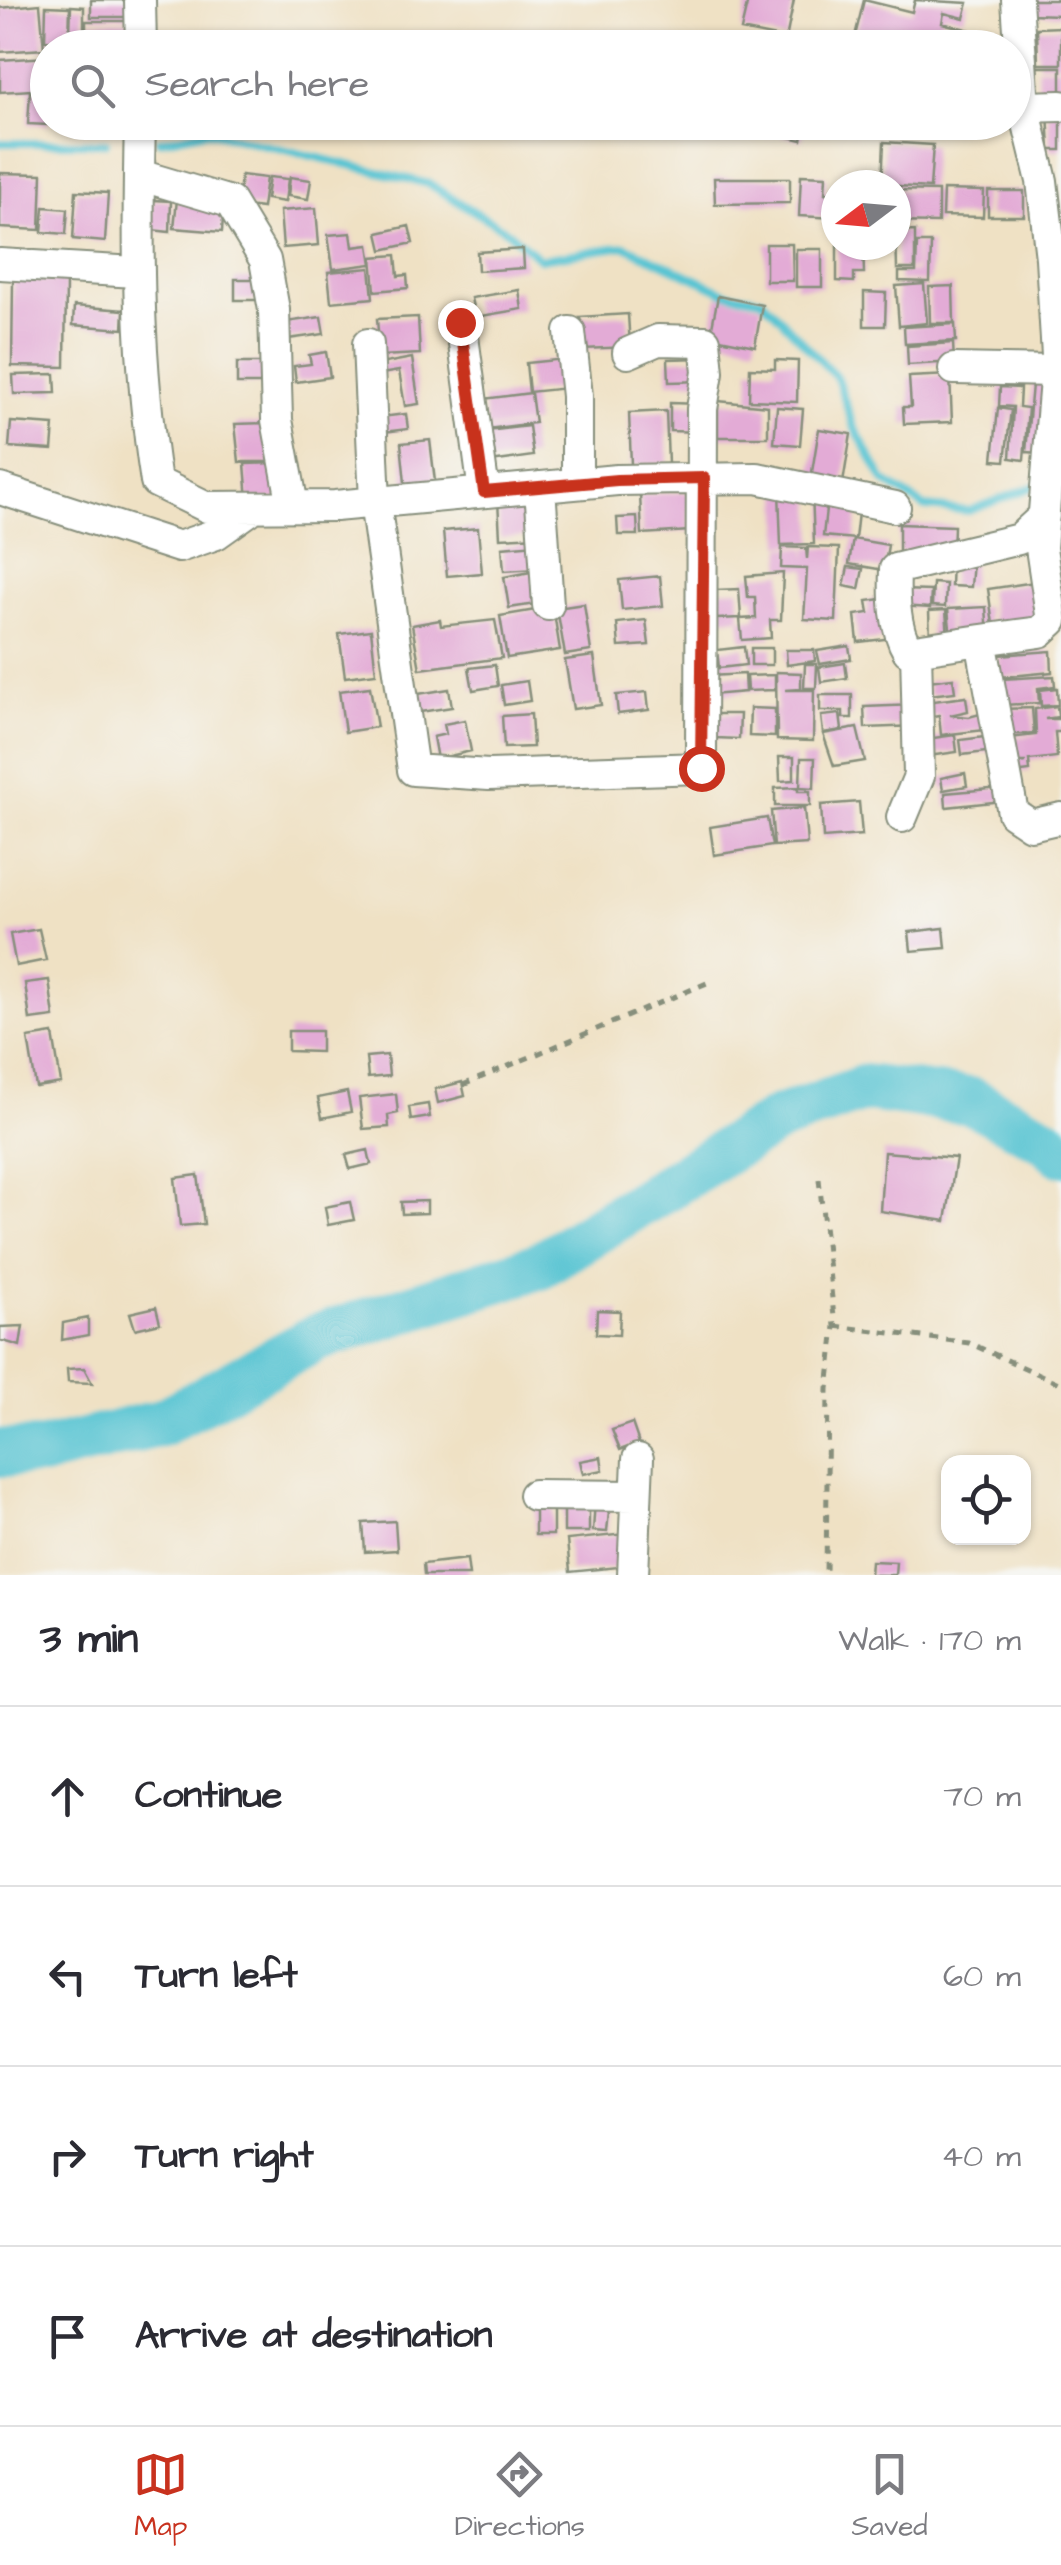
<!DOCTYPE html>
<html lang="en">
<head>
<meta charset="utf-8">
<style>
  :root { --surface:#fff; --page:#f2f2f3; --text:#2b2b33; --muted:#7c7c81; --line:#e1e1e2; --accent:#c8321e }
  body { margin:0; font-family:"Architects Daughter",sans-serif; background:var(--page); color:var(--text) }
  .controls { position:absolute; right:30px; bottom:30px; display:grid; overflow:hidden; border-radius:20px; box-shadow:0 2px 8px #0004 }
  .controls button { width:90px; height:90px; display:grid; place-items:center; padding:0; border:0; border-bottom:2px solid var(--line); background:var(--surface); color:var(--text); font:50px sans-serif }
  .compass { position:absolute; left:821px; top:170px; width:90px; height:90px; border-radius:50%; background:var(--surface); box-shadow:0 2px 8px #0004; rotate:254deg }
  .stop { position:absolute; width:30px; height:30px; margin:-22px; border:8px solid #c8321e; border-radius:50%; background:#fff }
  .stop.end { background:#c8321e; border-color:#fff; box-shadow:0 2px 10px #0008 }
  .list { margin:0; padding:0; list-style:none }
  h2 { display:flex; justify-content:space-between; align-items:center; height:130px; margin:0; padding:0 40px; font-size:42px }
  h2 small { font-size:32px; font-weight:400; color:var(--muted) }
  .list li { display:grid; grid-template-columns:65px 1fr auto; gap:30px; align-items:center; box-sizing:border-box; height:180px; padding:0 40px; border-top:2px solid var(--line) }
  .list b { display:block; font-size:38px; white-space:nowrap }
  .list em { font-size:32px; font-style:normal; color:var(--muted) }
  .icon { flex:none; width:55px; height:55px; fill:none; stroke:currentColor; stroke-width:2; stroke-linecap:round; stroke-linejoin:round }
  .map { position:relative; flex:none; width:1061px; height:1575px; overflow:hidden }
  .search { position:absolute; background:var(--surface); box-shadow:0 2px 8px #0004; left:30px; right:30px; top:30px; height:110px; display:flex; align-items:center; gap:25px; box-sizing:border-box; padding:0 35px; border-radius:55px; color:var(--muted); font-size:38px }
  .sheet { height:850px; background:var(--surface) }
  nav { display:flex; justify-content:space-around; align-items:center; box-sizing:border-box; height:140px; border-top:2px solid var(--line); background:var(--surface); font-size:28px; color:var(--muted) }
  nav a { display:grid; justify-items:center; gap:5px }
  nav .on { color:var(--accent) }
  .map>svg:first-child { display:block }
</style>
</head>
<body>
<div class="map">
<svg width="1061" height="1575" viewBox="0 0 1061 1575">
  <rect width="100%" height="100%" fill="#f6f6f2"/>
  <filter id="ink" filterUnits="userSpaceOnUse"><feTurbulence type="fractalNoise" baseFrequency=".01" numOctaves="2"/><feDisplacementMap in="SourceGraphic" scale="20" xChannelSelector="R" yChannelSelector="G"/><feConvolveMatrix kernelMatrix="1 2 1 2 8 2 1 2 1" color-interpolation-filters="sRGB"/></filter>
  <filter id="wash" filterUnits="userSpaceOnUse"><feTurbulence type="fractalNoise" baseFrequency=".0048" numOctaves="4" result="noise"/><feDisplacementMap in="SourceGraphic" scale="40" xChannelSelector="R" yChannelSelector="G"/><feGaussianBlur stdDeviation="2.25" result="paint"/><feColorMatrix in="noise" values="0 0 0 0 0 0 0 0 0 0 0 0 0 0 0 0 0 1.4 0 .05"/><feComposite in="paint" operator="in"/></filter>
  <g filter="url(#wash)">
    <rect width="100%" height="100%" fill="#efe1c4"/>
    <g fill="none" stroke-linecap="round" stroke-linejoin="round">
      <!-- stream -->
      <path stroke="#5ac5d3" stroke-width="8" d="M159,141L206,131L429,184L510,233L540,259L625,246L726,293L762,299L837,378L853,425L884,481L925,507L969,511L1035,486
        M0,143H106"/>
      <!-- river -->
      <path stroke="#5ac5d3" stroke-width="48" d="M0,1453L43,1452L161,1423L316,1338L538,1266L778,1119L865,1088L971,1101L1045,1139L1061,1153"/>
    </g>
    <g id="blocks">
      <!-- building -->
      <path fill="#e3abd6" d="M91,0H138V17H91Z
        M748,0H794L786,39L741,30Z
        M864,0L912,12L915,0L968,3L964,18L944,13L942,23L994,36L991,48H904L906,40L887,34L884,48H852Z
        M1030,0H1061L1060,15L1030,14Z
        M40,4L44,49L0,52V8Z
        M46,6L70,7L69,41L45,40Z
        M71,6L84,7V32H70Z
        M86,21H129V45H86Z
        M1061,27V64H1038L1037,28Z
        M48,57V89L0,92V60Z
        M1037,67H1061V104H1050L1049,91L1038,92Z
        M30,91L48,92V125L28,124Z
        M1061,110V150H1050L1048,111Z
        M770,122H806L802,140L768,132Z
        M884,142L933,145L930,188L882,185Z
        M0,173L42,174L40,230L0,228Z
        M241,175L266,178L262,208L238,205Z
        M801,175L826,176L825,193L836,194V218L799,216Z
        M269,177L288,179L285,202L266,199Z
        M290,177L311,180L308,199L288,196Z
        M714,178H790V203L715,204Z
        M896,190L938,191V223L896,222Z
        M943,190L984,191L983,217L942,216Z
        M76,191L108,193L105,242L73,239Z
        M988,191H1024V216H988Z
        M177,199L224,203L222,232L174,228Z
        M153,200L171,201L170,232L151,230Z
        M44,207L68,209L66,234L42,232Z
        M316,208L319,245L283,248L280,211Z
        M409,226L413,243L382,250L378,233Z
        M915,231V269H897L896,232Z
        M351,233L353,247L369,245L372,264L333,269L328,235Z
        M917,243H931L930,282L899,281V272H916Z
        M766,244H792L793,281H766Z
        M837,245L863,247L864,273H854V282L837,281Z
        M523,249L524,268L478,271L477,252Z
        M796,249H822V287H796Z
        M396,255L398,276L407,275L408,288L375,291L372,257Z
        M370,268L373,298L331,302L328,272Z
        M235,279H267V300H235Z
        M13,280L66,281L65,367L12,366Z
        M924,284L927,323L899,326L896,286Z
        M953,286L954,323H930L929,287Z
        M519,290L522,309L475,317L471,298Z
        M864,292L886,293L885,326H864Z
        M718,296L762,305L755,346L710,337Z
        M74,306L124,310L123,329L73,325Z
        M628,314L630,347L582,349L580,317Z
        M321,317L324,334L288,339L286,322Z
        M418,317L420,354L380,356L377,319Z
        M955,324L956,341L905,344L904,327Z
        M953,343L954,362L908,365L907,346Z
        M326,352L330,377L296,382L294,366L311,364L309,355Z
        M412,358L419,404L405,406L399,371L381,374L380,364Z
        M703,358L704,381L669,382L668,359Z
        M565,359L568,388L529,392L526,363Z
        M775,360L798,361L797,402L749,400L750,368L775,369Z
        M237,363H269L270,384H237Z
        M1033,373L1048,374L1041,453L1026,452Z
        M55,374L56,393L14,394L13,375Z
        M950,375L952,422L904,424L903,407H911L909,377Z
        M1000,387L1020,388L1019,407L1028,408L1024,460L1010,458L1013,407L999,406Z
        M531,393L535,423L487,429L483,399Z
        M718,401L768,406V437H718Z
        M670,403L700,404V432L670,431Z
        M777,407L803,409L800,445L774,443Z
        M998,408L1011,410L1005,461L993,460Z
        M666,411L668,464L631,465L629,413Z
        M406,414L408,429L383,432L381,417Z
        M11,422L54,425L52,450L9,447Z
        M271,423L272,462H239L235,424Z
        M529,426L533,456L490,462L487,431Z
        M819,429L851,434L843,483L811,478Z
        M430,440L436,490L406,493L401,443Z
        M278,463L284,499L248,500L245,464Z
        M812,490L814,544L781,545L779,491Z
        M688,492L690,531L642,534L640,495Z
        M535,498L538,536L500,538L498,500Z
        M827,500L859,504L855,539L823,536Z
        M637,517L638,535H618L617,518Z
        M899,524L954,526L953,553L899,552Z
        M478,528L482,573L447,576L443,531Z
        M853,539L888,545L884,570L849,564Z
        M536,544L538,569L504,571L502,547Z
        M782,547L806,548L807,559L808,547L839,548L836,621L804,619L807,569L781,568Z
        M952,560L973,561L971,587L951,586Z
        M848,567L863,569L859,589L844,586Z
        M536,571L542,603L509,608L504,577Z
        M783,573L781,620H770L771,638L742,640L740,619L756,618L755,597H748L746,576Z
        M660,576L663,606L622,610L619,580Z
        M1035,582L1041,625L994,631L988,589Z
        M933,583L946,584L945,607L932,606Z
        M739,589L741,618L691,620L690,591Z
        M902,590L931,591L930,608L901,606Z
        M889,598L894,638L858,642L855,615L869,613L867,601Z
        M584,604L591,651L565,655L557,608Z
        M553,607L560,650L507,658L500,616Z
        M986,607L988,636L951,638L948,609Z
        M946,610L948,638L930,639L929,611Z
        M440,620L441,626L495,620L502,658L420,669L412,625Z
        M646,620L649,645L619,647L617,623Z
        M371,630L376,673L345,677L339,634Z
        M849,646L851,659L820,664L817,651Z
        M744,647L746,665L719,668L717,650Z
        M751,648H772V665H751Z
        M786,650H814L815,661L787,665Z
        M1051,651L1052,672L1000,677L999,655Z
        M594,656L601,705L573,709L565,660Z
        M845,663L847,678L821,682L819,667Z
        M805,664H817L816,688H804Z
        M495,665L498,686L473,690L469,668Z
        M776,672L801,673V689L785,690H814L813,741L777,740Z
        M744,674L745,692L711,695L710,676Z
        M775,675V690L747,691L746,676Z
        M1054,676L1055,686L1038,688L1039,703L1003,705L1001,679Z
        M953,678L955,692L929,695L928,681Z
        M527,681L530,701L504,705L501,685Z
        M370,687L377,727L345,732L339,691Z
        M1057,688L1058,705L1041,706L1040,690Z
        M449,689L452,707L414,713L412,695Z
        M647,692L649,710L618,714L616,695Z
        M820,695H852V718H843V711H820Z
        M966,697L968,711L950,715L969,717L991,711L994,729L941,735L939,715L927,717L925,702Z
        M916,705L918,726L865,728L864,707Z
        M1057,706L1058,717L1045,719H1060L1061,732H1055L1057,757L1029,760L1030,771L1013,773L1012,764L1026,762H1012L1009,738L1036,735L1035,709Z
        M750,708L775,709V737L749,736Z
        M1032,708L1034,733L1005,735L1003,709Z
        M531,714L533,747L504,748L502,716Z
        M717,714H740L739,739L716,738Z
        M840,714L842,730L823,733L821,716Z
        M465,720L471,751L437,759L433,737L446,734L444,724Z
        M857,728L865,761L834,766L823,734Z
        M955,735L957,752L928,756L926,739Z
        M993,736L994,751L962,755L960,740Z
        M779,757H794V780L780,781Z
        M801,758H815L814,788L800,787Z
        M965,773L967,786L943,790L941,778Z
        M798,787V791H810V806H775V788Z
        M1001,788L1003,801L946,807L945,793Z
        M859,802L862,835L823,838L821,805Z
        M804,808L807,844L774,846L771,811Z
        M767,818L772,846L714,855L710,827Z
        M944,928L946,948L911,951L909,932Z
        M39,929L46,960L16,966L10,934Z
        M49,980L54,1017L30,1020L25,983Z
        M288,1031H321V1052L288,1051Z
        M53,1034L61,1083L36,1087L28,1038Z
        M387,1055L389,1076L368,1078L366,1057Z
        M462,1082L465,1096L438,1103L435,1089Z
        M347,1092L351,1112L322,1118L318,1098Z
        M396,1094L398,1113L388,1115L389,1127L363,1129L359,1098Z
        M428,1104L430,1117L411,1120L409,1107Z
        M368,1150L371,1164L350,1169L346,1155Z
        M884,1152L956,1158L946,1221L880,1211Z
        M198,1175L204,1224L180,1226L175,1178Z
        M427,1201V1213L402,1214L401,1202Z
        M350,1202L354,1220L328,1225L325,1207Z
        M156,1307L160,1323L135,1329L130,1313Z
        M597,1310L620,1311L619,1335L596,1334Z
        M88,1318V1335L62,1340L63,1323Z
        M23,1326L20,1346L0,1340V1327Z
        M84,1368L92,1383L68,1382L67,1369Z
        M632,1423L639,1443L620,1450L612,1430Z
        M601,1457L603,1470L583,1474L580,1461Z
        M595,1500L610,1501L607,1532L593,1531Z
        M535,1502H553V1535H535Z
        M589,1503V1532H564V1504Z
        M395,1521L397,1550L365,1552L363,1523Z
        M625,1534L629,1566L570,1572L567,1540Z
        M467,1559L469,1575H424L423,1564Z
        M871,1561L896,1562L895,1575H870Z"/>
    </g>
  </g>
  <g filter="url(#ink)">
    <use href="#blocks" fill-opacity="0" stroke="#878f7c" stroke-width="2.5"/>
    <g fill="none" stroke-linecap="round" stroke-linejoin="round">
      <!-- minor casing -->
      <g stroke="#878f7c" stroke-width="34">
        <path id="minor" d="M140,0L141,48
          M1017,0L1024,107L1042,181L1051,258L1057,356L1041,548L1052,621L1040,632L981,640L1013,813L1031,825L1061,818
          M1024,107L1061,106
          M140,122C137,244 137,361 156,482L207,507L335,506L617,480L757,478L895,507
          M139,175L230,202L265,260L274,310L277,420L293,506
          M0,264L136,272
          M461,322L484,492
          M570,332L577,396V483
          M368,344L375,502L413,770L489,775L701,768L702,409L708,372L705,341L658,340L628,353
          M954,369L1055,371
          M540,487L548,605
          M0,489L179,547L216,534L254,507
          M981,640L908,651C894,627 894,597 895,569L1019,539L1044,516
          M902,817L919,776L916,650
          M534,1495L636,1496
          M633,1575L638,1459"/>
      </g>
      <!-- path -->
      <path stroke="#878f7c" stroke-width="5" stroke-dasharray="8 8" stroke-linecap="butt" d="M463,1085L707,983
        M819,1179L835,1326L828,1389L826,1575
        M835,1326L969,1343L1061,1384"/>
      <!-- minor -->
      <use href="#minor" stroke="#fff" stroke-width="30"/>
    </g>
  </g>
  <g fill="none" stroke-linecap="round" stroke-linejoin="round" filter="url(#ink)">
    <!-- route -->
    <path stroke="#c8321e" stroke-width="12" d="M460,322L484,492L617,480L704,478L701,768"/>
  </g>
</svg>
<div class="controls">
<button><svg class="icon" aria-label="locate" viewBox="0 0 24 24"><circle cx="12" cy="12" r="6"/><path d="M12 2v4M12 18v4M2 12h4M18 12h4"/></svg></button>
</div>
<svg class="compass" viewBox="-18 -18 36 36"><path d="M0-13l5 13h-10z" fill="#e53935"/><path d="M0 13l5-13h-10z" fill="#7c7c81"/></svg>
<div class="stop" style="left:701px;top:768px"></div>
<div class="stop end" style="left:460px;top:322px"></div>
<div class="search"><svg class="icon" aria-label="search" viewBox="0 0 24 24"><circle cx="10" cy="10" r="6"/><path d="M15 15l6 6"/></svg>Search here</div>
</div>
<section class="sheet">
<h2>3 min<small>Walk · 170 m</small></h2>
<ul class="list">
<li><svg class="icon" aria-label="ahead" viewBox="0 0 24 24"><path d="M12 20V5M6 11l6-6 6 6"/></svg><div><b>Continue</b></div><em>70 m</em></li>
<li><svg class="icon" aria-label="left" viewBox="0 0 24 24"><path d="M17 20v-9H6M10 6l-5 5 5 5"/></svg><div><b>Turn left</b></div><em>60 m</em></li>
<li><svg class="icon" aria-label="right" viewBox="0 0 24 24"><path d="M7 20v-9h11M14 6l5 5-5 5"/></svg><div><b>Turn right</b></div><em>40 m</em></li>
<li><svg class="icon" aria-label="arrive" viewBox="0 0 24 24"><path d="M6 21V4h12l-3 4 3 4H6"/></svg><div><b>Arrive at destination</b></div></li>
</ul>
</section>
<nav>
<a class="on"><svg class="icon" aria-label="map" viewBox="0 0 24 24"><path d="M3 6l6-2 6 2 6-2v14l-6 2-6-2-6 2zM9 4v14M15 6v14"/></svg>Map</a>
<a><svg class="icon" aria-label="directions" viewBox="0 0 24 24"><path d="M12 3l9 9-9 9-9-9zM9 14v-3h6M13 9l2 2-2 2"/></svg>Directions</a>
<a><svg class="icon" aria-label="saved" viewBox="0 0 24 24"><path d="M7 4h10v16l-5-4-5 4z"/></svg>Saved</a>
</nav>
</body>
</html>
